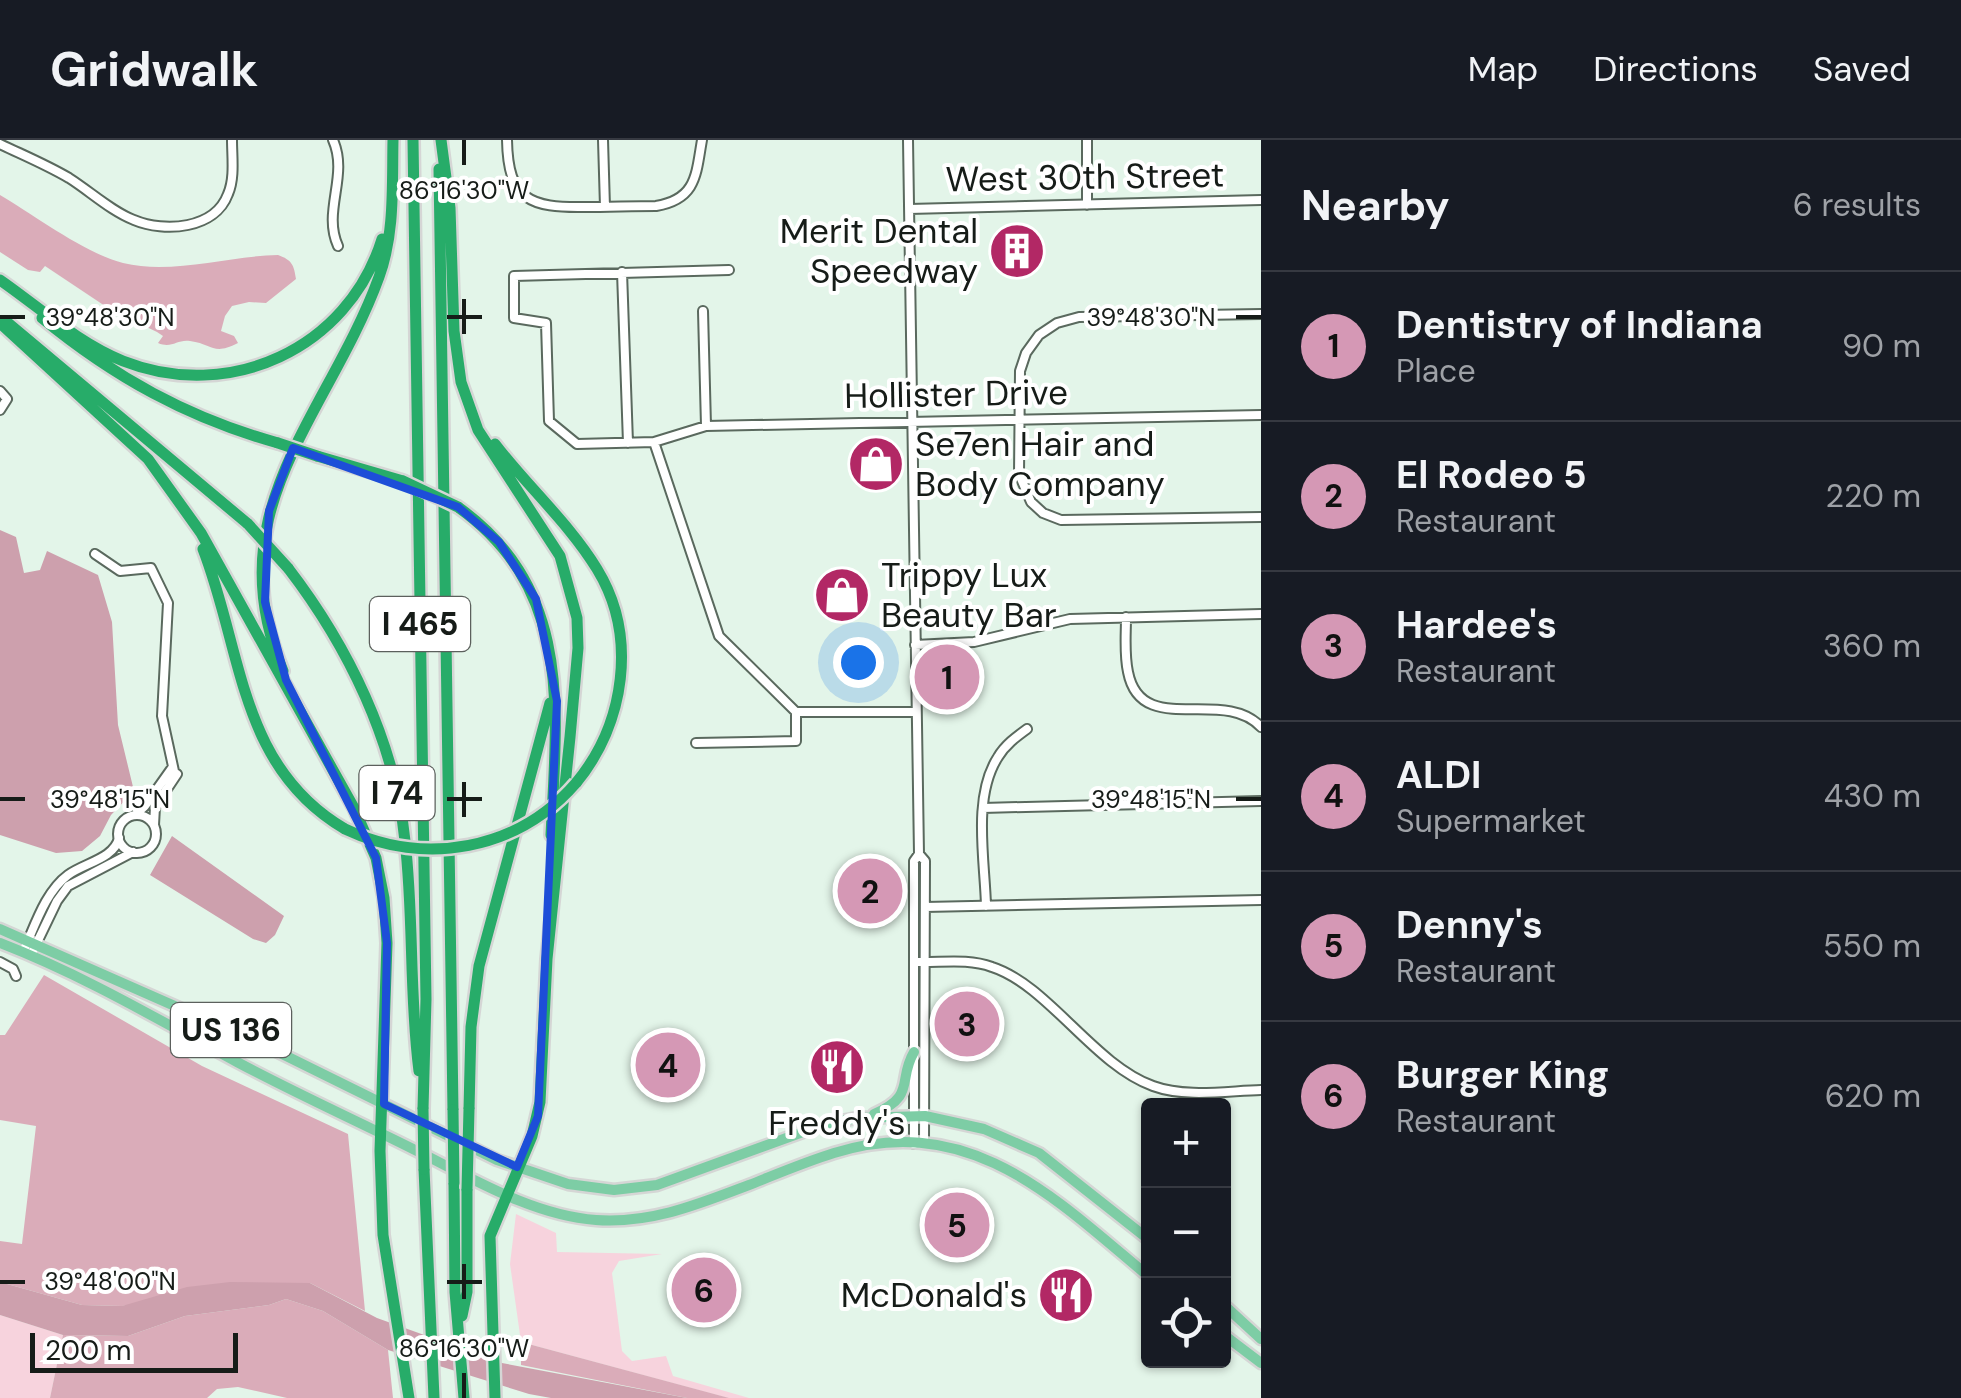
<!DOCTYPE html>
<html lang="en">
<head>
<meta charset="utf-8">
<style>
  :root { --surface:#171b24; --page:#242831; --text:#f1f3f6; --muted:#9ea1a6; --line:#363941; --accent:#d598b5 }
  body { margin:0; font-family:"DM Sans",sans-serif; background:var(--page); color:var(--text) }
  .controls { position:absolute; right:30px; bottom:30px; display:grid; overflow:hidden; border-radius:10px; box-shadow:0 2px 8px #0004 }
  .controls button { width:90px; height:90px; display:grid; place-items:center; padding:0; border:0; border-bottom:2px solid var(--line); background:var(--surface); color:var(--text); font:50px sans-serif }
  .scale { position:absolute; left:30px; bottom:25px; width:208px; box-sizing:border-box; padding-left:10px; border:5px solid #161c18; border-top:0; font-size:28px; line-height:35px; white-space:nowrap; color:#161c18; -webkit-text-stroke:8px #fff; paint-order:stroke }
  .you { position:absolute; left:858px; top:522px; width:35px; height:35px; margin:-25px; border:8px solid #fff; border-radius:50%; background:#1a73e8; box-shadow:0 0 0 15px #1a73e833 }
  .badge { display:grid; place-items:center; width:65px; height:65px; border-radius:50%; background:var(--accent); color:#111; font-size:32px; font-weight:700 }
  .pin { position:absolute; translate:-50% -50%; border:5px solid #fff; box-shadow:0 2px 10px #0006 }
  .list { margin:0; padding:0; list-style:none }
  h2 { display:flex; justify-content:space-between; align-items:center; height:130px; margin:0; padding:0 40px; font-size:42px }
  h2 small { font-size:32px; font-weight:400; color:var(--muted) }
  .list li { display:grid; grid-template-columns:65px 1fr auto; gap:30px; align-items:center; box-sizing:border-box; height:150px; padding:0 40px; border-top:2px solid var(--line) }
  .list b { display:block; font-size:38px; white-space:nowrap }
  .list p { margin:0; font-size:32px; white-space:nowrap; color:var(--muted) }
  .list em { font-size:32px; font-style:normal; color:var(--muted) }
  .icon { flex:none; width:55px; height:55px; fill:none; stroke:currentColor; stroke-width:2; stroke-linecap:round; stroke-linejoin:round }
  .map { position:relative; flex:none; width:1261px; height:1258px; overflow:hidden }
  header { display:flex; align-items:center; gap:60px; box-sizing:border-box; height:140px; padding:0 50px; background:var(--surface); border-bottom:2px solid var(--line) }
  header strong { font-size:48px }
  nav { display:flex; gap:55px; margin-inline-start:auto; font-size:35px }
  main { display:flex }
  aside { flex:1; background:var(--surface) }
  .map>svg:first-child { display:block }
</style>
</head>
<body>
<header>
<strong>Gridwalk</strong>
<nav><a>Map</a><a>Directions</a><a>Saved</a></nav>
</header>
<main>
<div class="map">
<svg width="1261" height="1258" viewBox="0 0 1261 1258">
  <rect width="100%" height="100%" fill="#e3f5e9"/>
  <!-- green -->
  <path fill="#f7d3dd" d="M516,1074L556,1093L557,1112L662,1114L619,1121L612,1133L622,1211L632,1221L666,1216L673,1236L749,1258H728L521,1202L510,1124Z
    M0,1175L63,1195L50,1258H0Z"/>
  <!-- forest -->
  <path fill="#daacb9" d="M0,55C34,75 86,114 123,123C172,135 228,116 278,115C292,120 294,125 296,139L266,163L249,162L232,166L225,176L221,191L234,196L238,203C213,216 213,204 190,201C177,199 172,209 158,203L163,196L157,192L111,170L45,126L40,132L28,130L0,112Z
    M44,835L202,926L348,994L365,1171L310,1143L122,1166L82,1165L0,1142V1101L22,1104L36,986L0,980V895H5Z
    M286,1159L323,1171L388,1210L393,1258H287L238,1247L217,1249L207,1258H50L63,1195L128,1196L185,1176L269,1165Z
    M521,1202L729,1258H687L521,1225Z"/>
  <!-- water -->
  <path fill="#cda0ad" d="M0,390L16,397L24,433L40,430L47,411L98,435L112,482L118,585L134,651L111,675L100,696L82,711L56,713L0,695Z
    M172,696L284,776L275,795L266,803L253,799L150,735Z
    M0,1142L82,1165L122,1166L187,1147L230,1142L310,1143L377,1178L502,1223L687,1258H551L529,1254L388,1210L323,1171L286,1159L269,1165L185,1176L128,1196L63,1195L0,1175Z"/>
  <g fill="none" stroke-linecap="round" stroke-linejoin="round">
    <!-- minor casing -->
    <g stroke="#5a695e" stroke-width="12">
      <path id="minor" d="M333,0C349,36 322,71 338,106
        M507,0C508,60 530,68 585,67C609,67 632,66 656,66C697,59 696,34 702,0
        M603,0L605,67
        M908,0L919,714L914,721V1004
        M1087,0V65
        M0,4C23,15 47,25 69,38C91,52 111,71 134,80C165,93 215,89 228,54C235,38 232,17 232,0
        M909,69L1261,60
        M729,130L514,136V178L546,183L549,281L577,304L654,302L706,286L1261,275
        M622,132L628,303
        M703,171L706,286
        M1261,174L1079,177L1057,183L1039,195L1026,213L1020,231L1019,334L1031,362L1043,373L1061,380L1261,377
        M0,251L7,259L0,270
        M654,302L719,496L796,572V601L696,603
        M95,414L120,431L151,428L168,463L162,576L174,631
        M1126,477C1126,495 1124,514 1128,532C1141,599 1223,546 1261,587
        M915,505L974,502L1070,479L1261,474
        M796,572H916
        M983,668L1261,661
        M135,675L145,666L172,628
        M118 694a19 19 0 1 1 38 0a19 19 0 1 1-38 0Z
        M154,685L155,667L177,634
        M919,714L925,721L924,1004
        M986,766C985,721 972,657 998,617C1005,605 1016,597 1027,589
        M925,767L1261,760
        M23,812C35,786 45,752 68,735C84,723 114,719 119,698
        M31,815L57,761L68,746L133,712
        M0,822L13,829L16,836
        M915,822C941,823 967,818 992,827C1048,845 1094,925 1153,946C1186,958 1226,951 1261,950"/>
    </g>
    <!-- major casing -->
    <g stroke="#d5d6d5" stroke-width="15">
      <path id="major" d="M0,789L270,908L497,1020L568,1044L614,1050L657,1045L825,984L857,978L925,976L984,989L1039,1013L1148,1099
        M0,803C83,835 159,880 237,922C295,953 355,980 413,1009C470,1037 531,1075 596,1080C651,1084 699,1064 749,1045C777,1034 805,1022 834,1013C969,971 1054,1057 1148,1136
        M874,974C917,955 897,941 914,912
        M1224,1165L1261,1199
        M1224,1195L1261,1223"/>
    </g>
    <!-- highway casing -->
    <g stroke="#d5d6d5" stroke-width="16">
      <path id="highway" d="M413,0L426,859L423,969
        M441,0L450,68L454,191L461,242L478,290L560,416L577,478L578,508L570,597L547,819L540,962L532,996L490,1096L495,1258
        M439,29L453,970
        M0,140C39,167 78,203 123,221C229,263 348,209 382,99
        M42,178C114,237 188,278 278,303
        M0,183L148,319L201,393L354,668L376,718L384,758L387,803L380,1011L383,1095L409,1258
        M8,183L248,384
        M495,304C527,346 569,383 597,429C638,496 625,584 576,643
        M317,316L403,341
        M458,367C573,449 557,570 551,695
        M203,409C243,512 239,627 345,689
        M288,428C348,506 395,602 405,701C414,777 409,854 419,931
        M283,531C215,370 329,275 379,137C395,93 392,46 393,0
        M469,969L471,887L479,826L550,563
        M424,1029L434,1258
        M454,1043L455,1152L464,1258
        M462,1176L467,1152V1049"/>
    </g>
    <!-- minor -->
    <use href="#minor" stroke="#fff" stroke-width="8"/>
    <!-- major -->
    <use href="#major" stroke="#7dcda5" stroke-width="10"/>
    <!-- highway -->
    <use href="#highway" stroke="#27ac69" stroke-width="11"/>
    <!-- highway-bridge casing -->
    <g stroke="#d5d6d5" stroke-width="16" stroke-linecap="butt">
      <path id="highway-bridge" d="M278,303L317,316
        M403,341L458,367
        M248,384L288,428
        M345,689C425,727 518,710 576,643
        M423,969L424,1029
        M453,970L454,1043
        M467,1049L469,969"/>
    </g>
    <!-- highway-bridge -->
    <use href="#highway-bridge" stroke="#27ac69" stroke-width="11"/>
  </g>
  <!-- marked area -->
  <path fill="none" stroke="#1d4ed8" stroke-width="8" stroke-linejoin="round" d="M293,308L458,367L499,402L536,459L557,561L538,976L517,1027L384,964L387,803L376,718L286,540L265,462L269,371Z"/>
  <!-- ticks -->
  <path fill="none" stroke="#161c18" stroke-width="4" d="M464,0V25M464,159V194M0,177H25M447,177H482M1236,177H1261M464,642V677M0,659H25M447,659H482M1236,659H1261M464,1124V1159M0,1142H25M447,1142H482M464,1233V1258"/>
  <!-- icons -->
  <defs>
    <g id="building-disc" transform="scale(2.875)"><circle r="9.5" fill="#b22865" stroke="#fff"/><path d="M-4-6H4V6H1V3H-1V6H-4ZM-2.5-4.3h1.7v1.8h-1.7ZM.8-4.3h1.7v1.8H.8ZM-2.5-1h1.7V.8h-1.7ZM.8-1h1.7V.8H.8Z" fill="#fff"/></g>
    <g id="shop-disc" transform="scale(2.875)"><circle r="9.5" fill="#b22865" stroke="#fff"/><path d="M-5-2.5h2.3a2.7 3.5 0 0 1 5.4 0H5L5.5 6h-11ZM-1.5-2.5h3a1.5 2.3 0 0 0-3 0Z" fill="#fff"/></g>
    <g id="restaurant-disc" transform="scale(2.875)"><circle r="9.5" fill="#b22865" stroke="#fff"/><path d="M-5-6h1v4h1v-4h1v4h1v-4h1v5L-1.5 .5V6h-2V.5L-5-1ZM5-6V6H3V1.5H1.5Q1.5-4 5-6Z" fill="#fff"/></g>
  </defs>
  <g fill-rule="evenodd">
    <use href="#building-disc" x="1017" y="111"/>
    <use href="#shop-disc" x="876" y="324"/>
    <use href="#shop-disc" x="842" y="455"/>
    <use href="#restaurant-disc" x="837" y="927"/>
    <use href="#restaurant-disc" x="1066" y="1155"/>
  </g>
  <g text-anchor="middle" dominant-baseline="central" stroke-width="8" stroke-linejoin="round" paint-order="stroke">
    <!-- shield labels -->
    <g fill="#fff" stroke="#5c605d" stroke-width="2.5">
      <rect x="370" y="457" width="100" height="54" rx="8"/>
      <rect x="359.5" y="626" width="75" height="54" rx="8"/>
      <rect x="171" y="863" width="120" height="54" rx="8"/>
    </g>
    <g font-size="32" font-weight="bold" fill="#161c18">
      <text x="420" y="484">I 465</text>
      <text x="397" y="653">I 74</text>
      <text x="231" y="890">US 136</text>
    </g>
    <!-- street labels -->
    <g font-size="35" fill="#161c18" stroke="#fff">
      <text transform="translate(1085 37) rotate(-1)">West 30th Street</text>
      <text transform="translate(956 254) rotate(-1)">Hollister Drive</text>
    </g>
    <!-- poi labels -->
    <g font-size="35" fill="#161c18" stroke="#fff" text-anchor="end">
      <text x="978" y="91">Merit Dental<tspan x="978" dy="40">Speedway</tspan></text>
      <text x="915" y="304" text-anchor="start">Se7en Hair and<tspan x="915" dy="40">Body Company</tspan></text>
      <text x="881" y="435" text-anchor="start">Trippy Lux<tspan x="881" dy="40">Beauty Bar</tspan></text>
      <text x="837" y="983" text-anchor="middle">Freddy's</text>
      <text x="1027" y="1155">McDonald's</text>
    </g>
  </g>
  <g font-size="25" text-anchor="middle" fill="#161c18" stroke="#fff" stroke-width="8" stroke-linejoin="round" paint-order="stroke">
    <text x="464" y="59">86°16'30"W</text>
    <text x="110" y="186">39°48'30"N</text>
    <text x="1151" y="186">39°48'30"N</text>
    <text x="110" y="668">39°48'15"N</text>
    <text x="1151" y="668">39°48'15"N</text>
    <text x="110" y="1150">39°48'00"N</text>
    <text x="464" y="1217">86°16'30"W</text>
  </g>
</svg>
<div class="controls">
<button>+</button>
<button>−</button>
<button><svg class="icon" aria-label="locate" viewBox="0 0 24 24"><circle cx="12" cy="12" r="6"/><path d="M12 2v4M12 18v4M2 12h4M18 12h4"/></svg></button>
</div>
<div class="scale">200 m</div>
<div class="you"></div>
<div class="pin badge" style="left:947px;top:537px">1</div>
<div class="pin badge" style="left:870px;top:751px">2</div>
<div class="pin badge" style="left:967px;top:884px">3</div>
<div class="pin badge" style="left:668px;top:925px">4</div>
<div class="pin badge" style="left:957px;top:1085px">5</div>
<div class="pin badge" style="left:704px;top:1150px">6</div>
</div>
<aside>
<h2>Nearby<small>6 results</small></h2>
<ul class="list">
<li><span class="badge">1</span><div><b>Dentistry of Indiana</b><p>Place</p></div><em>90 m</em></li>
<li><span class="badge">2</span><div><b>El Rodeo 5</b><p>Restaurant</p></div><em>220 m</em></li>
<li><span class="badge">3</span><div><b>Hardee's</b><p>Restaurant</p></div><em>360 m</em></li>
<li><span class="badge">4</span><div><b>ALDI</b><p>Supermarket</p></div><em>430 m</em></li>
<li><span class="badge">5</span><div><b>Denny's</b><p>Restaurant</p></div><em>550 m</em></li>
<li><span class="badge">6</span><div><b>Burger King</b><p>Restaurant</p></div><em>620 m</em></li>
</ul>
</aside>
</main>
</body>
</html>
